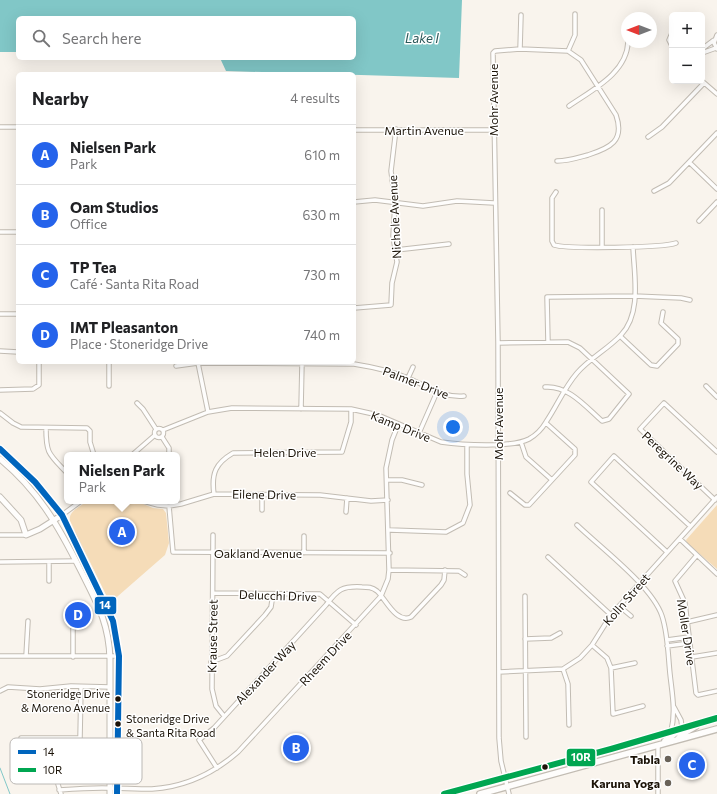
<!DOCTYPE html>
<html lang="en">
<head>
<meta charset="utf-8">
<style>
  :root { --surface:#fff; --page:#f6f6f6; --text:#202124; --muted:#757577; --line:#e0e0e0; --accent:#2563eb }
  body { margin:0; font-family:Commissioner,sans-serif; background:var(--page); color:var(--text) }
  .controls { position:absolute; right:12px; top:12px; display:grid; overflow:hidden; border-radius:6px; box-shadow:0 4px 16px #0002 }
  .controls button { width:36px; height:36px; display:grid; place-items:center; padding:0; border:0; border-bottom:1px solid var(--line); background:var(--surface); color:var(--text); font:20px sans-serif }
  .compass { position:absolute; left:621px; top:12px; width:36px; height:36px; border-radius:50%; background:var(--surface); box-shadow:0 4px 16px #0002; rotate:270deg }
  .you { position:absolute; left:453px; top:427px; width:14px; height:14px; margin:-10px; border:3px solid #fff; border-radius:50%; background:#1a73e8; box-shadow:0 0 0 6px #1a73e833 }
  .badge { display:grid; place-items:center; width:26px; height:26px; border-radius:50%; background:var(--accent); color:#fff; font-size:13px; font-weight:700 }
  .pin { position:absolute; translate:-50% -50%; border:2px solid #fff; box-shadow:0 1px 4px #0006 }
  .popup { position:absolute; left:64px; top:452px; width:116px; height:52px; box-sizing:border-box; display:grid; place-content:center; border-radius:6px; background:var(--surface); filter:drop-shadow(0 1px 3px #0005); font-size:13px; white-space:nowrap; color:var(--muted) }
  .popup b { font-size:15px; color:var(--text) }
  .popup::after { content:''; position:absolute; left:50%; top:100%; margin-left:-8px; border:8px solid transparent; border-top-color:var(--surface) }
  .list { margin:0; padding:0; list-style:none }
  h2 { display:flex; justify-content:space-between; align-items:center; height:52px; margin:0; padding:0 16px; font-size:17px }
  h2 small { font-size:13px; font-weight:400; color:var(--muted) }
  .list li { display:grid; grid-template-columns:26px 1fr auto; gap:12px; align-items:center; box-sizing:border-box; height:60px; padding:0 16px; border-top:1px solid var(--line) }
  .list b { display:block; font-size:15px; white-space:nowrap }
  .list p { margin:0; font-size:13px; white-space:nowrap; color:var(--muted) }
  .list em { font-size:13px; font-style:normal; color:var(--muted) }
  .icon { flex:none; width:22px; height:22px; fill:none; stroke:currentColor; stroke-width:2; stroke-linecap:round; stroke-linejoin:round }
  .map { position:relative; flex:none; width:717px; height:794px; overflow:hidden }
  .search { position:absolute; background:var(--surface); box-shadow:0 4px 16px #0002; left:16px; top:16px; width:340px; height:44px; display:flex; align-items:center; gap:10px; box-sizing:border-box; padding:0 14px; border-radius:6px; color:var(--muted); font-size:15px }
  .panel { position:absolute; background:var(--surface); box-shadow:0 4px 16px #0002; left:16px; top:72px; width:340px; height:292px; border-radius:6px }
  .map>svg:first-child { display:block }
</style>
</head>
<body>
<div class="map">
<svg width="717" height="794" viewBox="0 0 717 794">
  <rect width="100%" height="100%" fill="#f9f4ed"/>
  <!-- green -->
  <path fill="#f5dcb8" d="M87,501H136L153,508L163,509L166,513L169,543L165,555L110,603L70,521C68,511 80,507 87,501Z
    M717,505V569L687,543L686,540Z"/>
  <!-- water -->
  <path fill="#81c7c7" d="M0,0H462L459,78L226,71L220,58H354V18H18V52H0Z"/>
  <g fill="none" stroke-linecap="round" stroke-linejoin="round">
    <!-- stream -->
    <path stroke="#81c7c7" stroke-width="1" d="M0,768L10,794"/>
    <!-- street casing -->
    <g stroke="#c2bcb3" stroke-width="5.5">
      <path id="street" d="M672,33L669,40L672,46
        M717,35L714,43L717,49
        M520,49L521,15
        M702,49L714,40
        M568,51L575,35V14
        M702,53L716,48
        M702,81L717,94
        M569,106C592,90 627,73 628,42
        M0,127H18
        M354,130H494
        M648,137L662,127L704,83
        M690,163L717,189
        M654,191L669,183L717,133
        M556,192L552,198V241L554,245C566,249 663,248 676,243
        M354,202L375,200L423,206L457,201L494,203
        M699,221L717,202
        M0,232H18
        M602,246V210
        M396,250L449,244
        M354,308L391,305L392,283L397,262L393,236L395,202L391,171L396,129
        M0,314H18
        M620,336L651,365L657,366L678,344V339L661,323L663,312
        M548,342L547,297L634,296L681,298L690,300
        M498,343L568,342L580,348L629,394L609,419L602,421C586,407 568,385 545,387
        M0,351L18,352
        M109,362V386
        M198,363L208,412
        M176,366L198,363L354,364C373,367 391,371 408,378C427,386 443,398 464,396
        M408,378L413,367
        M706,386L717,397
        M0,390L33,389L39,385V362
        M137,403L143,409L156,429
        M301,409L302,363
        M0,413L13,423L21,427L87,428L90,431V442L94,455
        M46,428C46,454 49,454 67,473
        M154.5 433a4.5 4.5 0 1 1 9 0a4.5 4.5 0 1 1-9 0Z
        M163,430L208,412L232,408L351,409L378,415L441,442C461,445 512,448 529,439C536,435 542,429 546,422C557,406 564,388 577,373C590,358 608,349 621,335C642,313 634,275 633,247
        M419,433L437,392
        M162,437L169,448V455
        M521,442L526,457L552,480
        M132,455L155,435
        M387,480H402L422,485
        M510,493L525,505H529L575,455V449L546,423
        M214,494C211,473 216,463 233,453L342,452L351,422V409
        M262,494V510
        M715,500L640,429L664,403L717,452
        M143,501L158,505L169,506L181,504L214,494L320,495L371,501L388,500
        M169,506L173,552L390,553
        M346,512L347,498
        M62,515L81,501
        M577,525C601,548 652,586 662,616C668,634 668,655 670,674C672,693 676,712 671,731
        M390,530L446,532L463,523L470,505L467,474V445
        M0,535H26
        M213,535L212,689L216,706L224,716
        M680,539L717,574
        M667,552L591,482L614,456L690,526
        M304,553V536
        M697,555L675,581L685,603L696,693L698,695L717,691
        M548,557L611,615
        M0,562L76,561
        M49,562V581
        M389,570L459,571L465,575
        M213,593L320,594L356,625
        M525,596L526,737
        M619,606L631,616
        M687,622L717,615
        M73,626V657
        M525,639L551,638L560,633
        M667,640L689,637
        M592,645L607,658L611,668L613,714L643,706
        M667,646L690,643
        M0,656H119
        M26,656L28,621
        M692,657L717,653
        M211,662L227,656L265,615L271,607L273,594
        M611,668L635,663
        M563,669L568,684L569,725
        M499,672L563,669L580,658L592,645L611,615L717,497
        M0,691L8,687L40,689L71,686L110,687
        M674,707L681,720L682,728
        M21,738H80L81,687
        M55,739L57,781L61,794
        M658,745V794
        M217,768L199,740L214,728L326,605C338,589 342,586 362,587C368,587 372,587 377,591C385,598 396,624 411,617L441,585L444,580L445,570
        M59,790C73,789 88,788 102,788C119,788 135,789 152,789C184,787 214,773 238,752L381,596L388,579L389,570L386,468L392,440L398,425
        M509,794L501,761L499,738L498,343L493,53L495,51L520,49L568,51L581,60L616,115C625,141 610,148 588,155C577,158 568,161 557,161"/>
    </g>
    <!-- secondary casing -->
    <g stroke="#c2bcb3" stroke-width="7">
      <path id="secondary" d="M0,449L35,482L62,515L74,537L113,621L119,656L117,794
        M0,459C39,491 59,527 81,571C97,603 109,623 110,659V794
        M0,497L21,520L26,535L40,529L62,515"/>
    </g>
    <!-- primary casing -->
    <g stroke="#c2bcb3" stroke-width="8">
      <path id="primary" d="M678,739L682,734L696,726
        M665,741L682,728
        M444,794L611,749L717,718
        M480,794L717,729"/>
    </g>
    <!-- street -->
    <use href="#street" stroke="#fefdfc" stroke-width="3.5"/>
    <!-- secondary -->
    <use href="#secondary" stroke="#fefdfc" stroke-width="5"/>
    <!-- primary -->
    <use href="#primary" stroke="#fefdfc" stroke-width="5.5"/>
    <!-- bus-1 casing -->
    <g stroke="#fff" stroke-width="9">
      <path id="bus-1" d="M0,449L35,482L62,515L113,621L119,656L117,794"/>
    </g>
    <!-- bus-2 casing -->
    <g stroke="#fff" stroke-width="9">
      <path id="bus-2" d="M444,794L611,749L717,718"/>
    </g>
    <!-- bus-1 -->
    <use href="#bus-1" stroke="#0065bd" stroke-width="6"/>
    <!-- bus-2 -->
    <use href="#bus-2" stroke="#00a651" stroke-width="6"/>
  </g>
  <!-- markers -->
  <g fill="#1b1308" stroke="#fff" stroke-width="1.5">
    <circle cx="118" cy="699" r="3.5"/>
    <circle cx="118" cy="724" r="3.5"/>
    <circle cx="545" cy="767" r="3.5"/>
  </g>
  <g fill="#696258" stroke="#fff" stroke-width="1.5">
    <circle cx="668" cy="759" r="4"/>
    <circle cx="668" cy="783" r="4"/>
  </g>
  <g text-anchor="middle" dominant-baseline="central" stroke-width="3" stroke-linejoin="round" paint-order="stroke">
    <!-- bus labels -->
    <g font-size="11" fill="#1b1308" stroke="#fff" text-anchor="end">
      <text x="110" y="693">Stoneridge Drive<tspan x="110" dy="14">&amp; Moreno Avenue</tspan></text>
      <text x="126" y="718" text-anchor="start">Stoneridge Drive<tspan x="126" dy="14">&amp; Santa Rita Road</tspan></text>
    </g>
    <!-- street labels -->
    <g font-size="12" fill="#1b1308" stroke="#fff">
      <text transform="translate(493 100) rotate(-90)">Mohr Avenue</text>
      <text x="424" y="130">Martin Avenue</text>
      <text transform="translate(394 217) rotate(-93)">Nichole Avenue</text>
      <text transform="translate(416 382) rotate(21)">Palmer Drive</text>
      <text transform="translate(498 424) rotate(-90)">Mohr Avenue</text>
      <text transform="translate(401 426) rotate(22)">Kamp Drive</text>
      <text x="285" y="452">Helen Drive</text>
      <text transform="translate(673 460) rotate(43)">Peregrine Way</text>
      <text transform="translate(264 494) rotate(1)">Eilene Drive</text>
      <text x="258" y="553">Oakland Avenue</text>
      <text transform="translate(278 595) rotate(2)">Delucchi Drive</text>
      <text transform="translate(626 599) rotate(-49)">Kolln Street</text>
      <text transform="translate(687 632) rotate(81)">Moller Drive</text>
      <text transform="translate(212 636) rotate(-89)">Krause Street</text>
      <text transform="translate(325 658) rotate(-47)">Rheem Drive</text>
      <text transform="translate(265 672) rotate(-47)">Alexander Way</text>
    </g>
    <!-- poi labels -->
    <g font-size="12" font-weight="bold" fill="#1b1308" stroke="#fff" text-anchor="end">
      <text x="660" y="759">Tabla</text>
      <text x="660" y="783">Karuna Yoga</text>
    </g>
    <!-- water labels -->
    <g font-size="13" font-style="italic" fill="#2c595a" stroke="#fff">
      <text x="422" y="38">Lake I</text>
    </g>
  </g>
  <!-- legend -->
  <rect x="10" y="738" width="132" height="46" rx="6" fill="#fff" stroke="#bbb8b5" stroke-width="1"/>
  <rect x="18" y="750" width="18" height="4" fill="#0065bd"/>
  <rect x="18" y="768" width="18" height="4" fill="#00a651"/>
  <g font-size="11" fill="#1b1308">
    <text x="43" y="756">14</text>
    <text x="43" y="774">10R</text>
  </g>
  <g stroke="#fff" stroke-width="1.5">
    <rect x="94" y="596" width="23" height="19" rx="4" fill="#0065bd"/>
    <rect x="566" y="748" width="30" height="19" rx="4" fill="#00a651"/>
  </g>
  <g font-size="11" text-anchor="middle" font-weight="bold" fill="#fff">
    <text x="105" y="609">14</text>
    <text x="581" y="761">10R</text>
  </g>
</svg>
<div class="controls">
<button>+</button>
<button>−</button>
</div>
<svg class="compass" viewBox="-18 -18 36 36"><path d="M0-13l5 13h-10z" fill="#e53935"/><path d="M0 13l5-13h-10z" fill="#757577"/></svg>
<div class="you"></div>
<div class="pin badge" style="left:122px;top:532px">A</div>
<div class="popup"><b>Nielsen Park</b>Park</div>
<div class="pin badge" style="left:296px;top:748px">B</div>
<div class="pin badge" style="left:692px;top:765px">C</div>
<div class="pin badge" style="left:78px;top:615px">D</div>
<div class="search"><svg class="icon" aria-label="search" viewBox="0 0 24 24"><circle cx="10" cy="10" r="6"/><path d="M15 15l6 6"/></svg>Search here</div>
<section class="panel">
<h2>Nearby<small>4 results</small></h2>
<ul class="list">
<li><span class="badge">A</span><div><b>Nielsen Park</b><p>Park</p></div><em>610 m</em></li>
<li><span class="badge">B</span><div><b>Oam Studios</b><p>Office</p></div><em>630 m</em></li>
<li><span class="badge">C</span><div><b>TP Tea</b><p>Café · Santa Rita Road</p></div><em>730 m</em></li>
<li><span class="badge">D</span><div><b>IMT Pleasanton</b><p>Place · Stoneridge Drive</p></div><em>740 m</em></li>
</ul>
</section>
</div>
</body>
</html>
